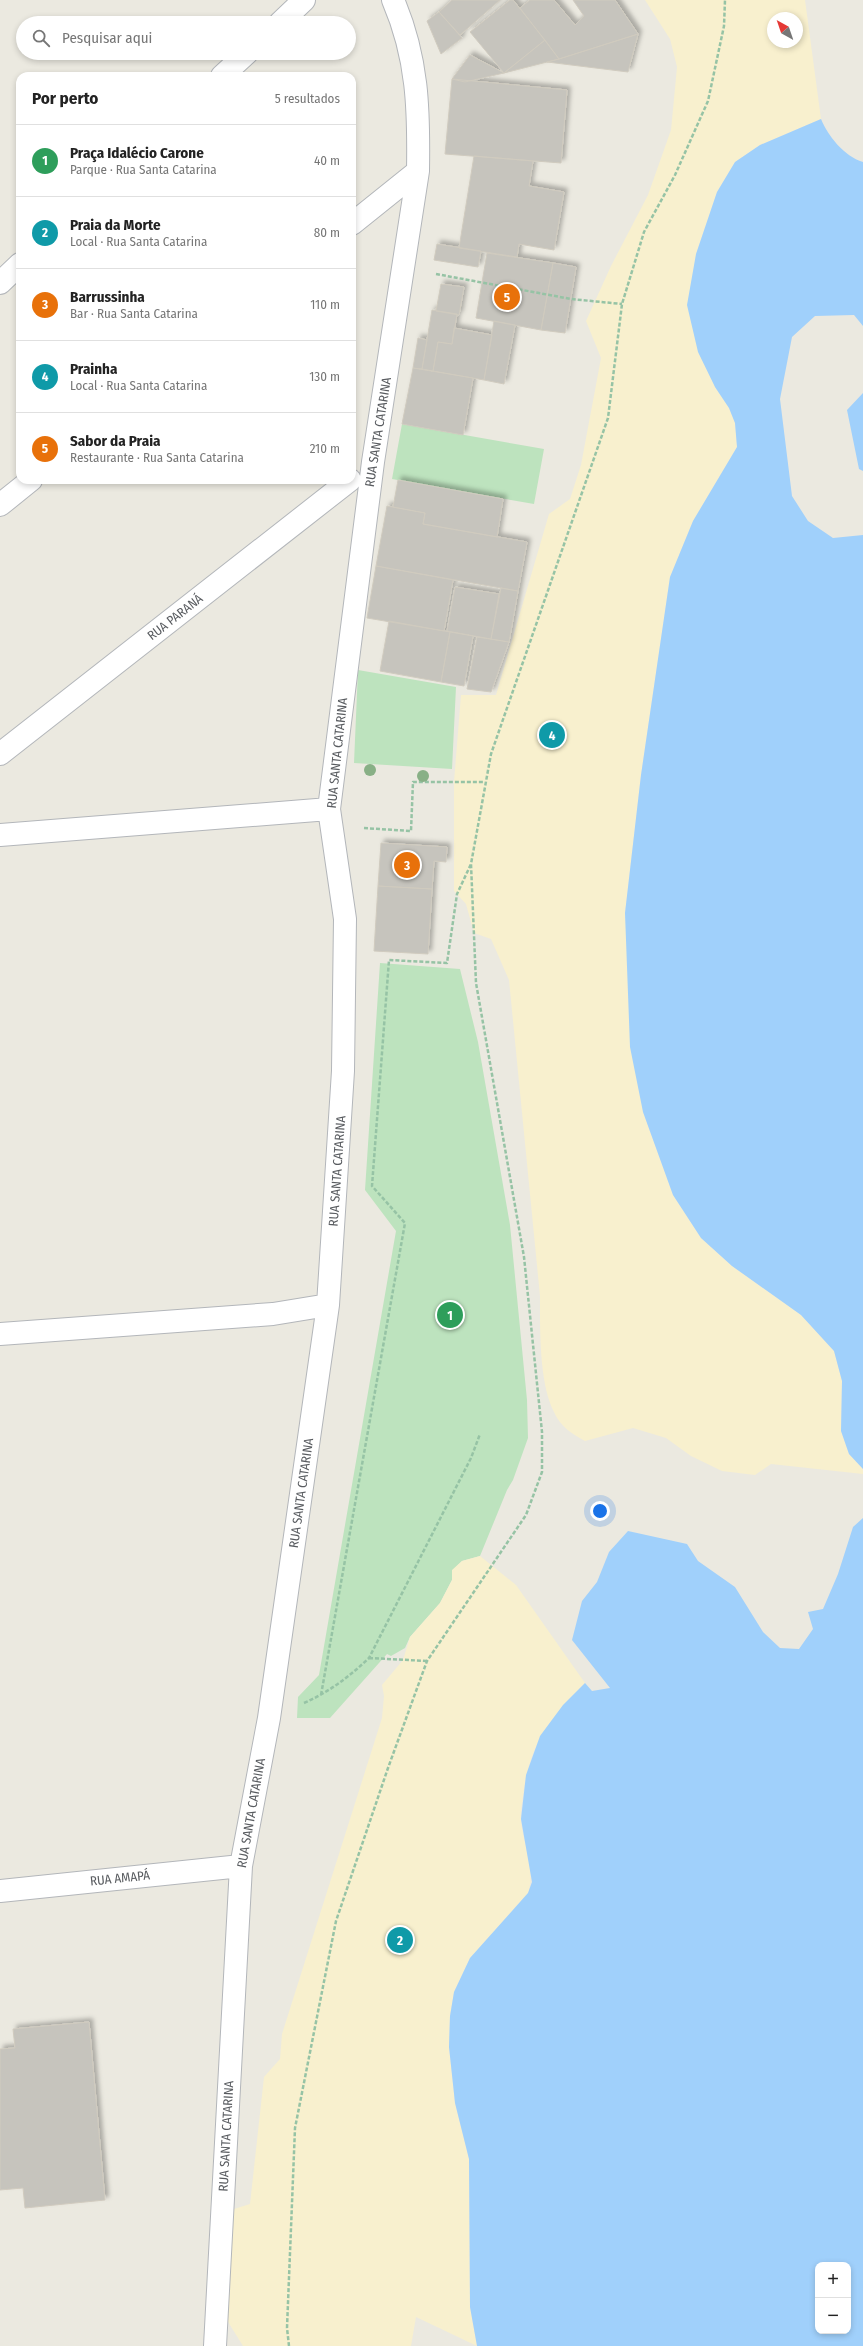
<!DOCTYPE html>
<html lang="pt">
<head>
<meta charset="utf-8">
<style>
  :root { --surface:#fff; --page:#f2f2f2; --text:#222; --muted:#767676; --line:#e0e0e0; --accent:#e14430 }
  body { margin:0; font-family:"Fira Sans Condensed",sans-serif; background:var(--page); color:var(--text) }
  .controls { position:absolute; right:12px; bottom:12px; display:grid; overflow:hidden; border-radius:8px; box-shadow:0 2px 6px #0003 }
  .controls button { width:36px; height:36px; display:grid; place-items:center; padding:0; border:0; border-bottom:1px solid var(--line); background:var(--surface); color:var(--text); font:20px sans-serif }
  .compass { position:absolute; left:767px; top:12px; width:36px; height:36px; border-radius:50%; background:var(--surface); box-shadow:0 2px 6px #0003; rotate:320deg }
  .you { position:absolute; left:600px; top:1511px; width:14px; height:14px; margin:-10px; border:3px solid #fff; border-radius:50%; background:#1a73e8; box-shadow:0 0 0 6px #1a73e833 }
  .badge { display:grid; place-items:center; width:26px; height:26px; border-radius:50%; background:var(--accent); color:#fff; font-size:13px; font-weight:700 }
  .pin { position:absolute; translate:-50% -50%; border:2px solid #fff; box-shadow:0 1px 4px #0006 }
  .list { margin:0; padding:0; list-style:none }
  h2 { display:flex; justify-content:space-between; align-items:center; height:52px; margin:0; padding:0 16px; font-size:17px }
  h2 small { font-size:13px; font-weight:400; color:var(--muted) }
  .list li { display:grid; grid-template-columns:26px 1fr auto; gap:12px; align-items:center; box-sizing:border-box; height:72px; padding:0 16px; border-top:1px solid var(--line) }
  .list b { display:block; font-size:15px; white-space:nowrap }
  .list p { margin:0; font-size:13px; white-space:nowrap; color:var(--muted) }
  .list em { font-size:13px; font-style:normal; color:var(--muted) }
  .icon { flex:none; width:22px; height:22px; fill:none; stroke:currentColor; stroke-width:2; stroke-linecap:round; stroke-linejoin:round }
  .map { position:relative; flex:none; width:863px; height:2346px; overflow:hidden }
  .search { position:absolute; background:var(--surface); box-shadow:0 2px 6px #0003; left:16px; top:16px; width:340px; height:44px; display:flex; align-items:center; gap:10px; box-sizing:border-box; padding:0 14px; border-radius:22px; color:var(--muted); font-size:15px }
  .panel { position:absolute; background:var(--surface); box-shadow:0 2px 6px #0003; left:16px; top:72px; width:340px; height:412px; border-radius:12px }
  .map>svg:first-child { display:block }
</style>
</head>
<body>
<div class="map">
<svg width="863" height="2346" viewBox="0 0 863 2346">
  <defs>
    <filter id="shadow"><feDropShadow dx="3.5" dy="-3.5" stdDeviation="2" flood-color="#0004"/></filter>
  </defs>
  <rect width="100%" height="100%" fill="#ebe9e0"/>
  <!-- green -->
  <path fill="#bde3be" d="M402,424L544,449L534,504L392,479Z
    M358,670L456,687L452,769L354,763Z
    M380,963L460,969L478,1042L510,1225L527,1400L528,1438L513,1480L507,1490L480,1556L462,1561L452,1571V1580L440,1603L410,1637L405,1648L391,1656L387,1654L330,1718H297L298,1697L319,1675L396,1231L365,1190Z"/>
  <!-- sand -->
  <path fill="#f8f0ce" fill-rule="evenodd" d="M645,0H805L821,119L760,145L735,162L717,192L696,254L715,387L729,408L735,423L737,447L693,521L670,577L641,775L625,913L643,1112L673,1195L701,1238L732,1266L801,1315L834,1351L842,1381L841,1431L849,1454L863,1469V1474L771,1464L755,1475L722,1471L691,1456L666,1438L633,1428L585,1441C572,1434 560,1426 554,1412C539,1383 540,1329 540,1296L509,980L491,939L474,933L466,904L454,891V782L461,695H496L549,514L570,499L581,465L601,358L586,321L611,266L648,195L671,130L677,67L670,39ZM773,18H797V42H773Z
    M480,1556L516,1585L585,1683C549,1719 529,1745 523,1796C522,1804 520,1813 521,1821C523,1844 536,1870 528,1893L470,1958L454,1992L450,2016L449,2047L455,2103L469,2159L470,2307L477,2346L416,2317L411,2346H243L225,2317L234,2209L250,2204L264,2077L280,2059L282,2034L382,1718L384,1696L382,1685L403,1660L410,1637L440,1603L452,1580V1570L462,1561Z"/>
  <!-- water -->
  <path fill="#a0d0fb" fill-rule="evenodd" d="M821,119C828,136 844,156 863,162V326L854,315L815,316L792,337L780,399L792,496L808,521L833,538L863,535V1469L849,1454L841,1431L842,1381L834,1351L801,1315L732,1266L701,1238L673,1195L643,1112L630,1047L625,913L641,775L670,577L693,521L737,447L735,423L729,408L715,387L698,352L687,305L696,254L717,192L735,162L760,145Z
    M863,393V471L859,469L847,410Z
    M863,1518V2346H477L470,2307L469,2159L455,2103L449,2047L450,2016L454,1992L470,1958L528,1893L532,1882L521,1819L526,1775L540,1736L563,1705L585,1683L592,1691L610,1688L572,1640L582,1601L597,1582L609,1552L628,1531L687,1544L698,1561L735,1587L763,1632L780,1648L799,1649L813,1629L808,1612L823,1609L838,1574L853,1527ZM818,2265H848V2331H818Z"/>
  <!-- building -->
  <path fill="#c6c4bd" stroke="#d0cbbf" filter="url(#shadow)" d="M452,0H500L460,35L439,12Z
    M510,0H513L545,40L504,73L470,32Z
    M530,0H554L575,25L584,16L573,0H615L638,34L559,59L520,8Z
    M439,12L462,38L441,54L427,21Z
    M638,34L628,72L547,62L559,59Z
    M545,40L559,59L504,73Z
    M470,55L504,73L465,82L452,79Z
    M452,79L567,90L561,163L445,154Z
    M474,156L533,161L529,186L564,192L554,250L519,244L517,257L459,248Z
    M437,244L481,251L478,267L434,260Z
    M487,253L553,263L541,330L476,318Z
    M553,263L576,267L565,333L541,330Z
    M441,284L464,287L459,315L436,311Z
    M432,310L457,314L452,344L438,342L433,371L422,369Z
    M494,321L515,325L504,384L484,380Z
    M454,328L492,335L484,380L433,371L438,342L452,344Z
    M418,338L427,340L422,369L413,368Z
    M413,368L473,378L463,435L402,424Z
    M398,480L503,499L497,537L423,524L425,513L393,507Z
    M387,506L425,513L423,524L527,542L518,591L376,566Z
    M376,566L453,580L444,631L367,618Z
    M455,587L499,594L491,639L447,631Z
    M501,588L518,591L509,642L491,639Z
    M389,621L450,632L441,682L380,671Z
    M450,632L473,636L464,686L441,682Z
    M477,637L509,642L491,692L467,689Z
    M381,843L447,847L446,862L434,861L432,889L378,886Z
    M378,886L432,889L428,954L374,951Z
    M89,2022L105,2200L25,2208L23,2188L0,2190V2049L15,2048L13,2029Z"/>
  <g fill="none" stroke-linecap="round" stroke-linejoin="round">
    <!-- minor casing -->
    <g stroke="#b3b6ba" stroke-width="24">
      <path id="minor" d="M280,23L304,0
        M222,76L247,53
        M352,224L418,171
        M0,283L20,264
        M0,505L31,480
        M0,754L350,480
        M0,835L329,809
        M0,1334L273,1314L328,1305
        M0,1891L241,1866
        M215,2346L241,1866L269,1718L328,1305L343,1071L345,919L329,809L373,462L418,171C419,110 418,58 393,0"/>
    </g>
    <!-- path -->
    <path stroke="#96c3a5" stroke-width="2.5" stroke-dasharray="4 2" stroke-linecap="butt" d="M436,274L571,299L622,304
      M364,828L411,831L413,782H484
      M369,1658L427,1661
      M321,1695L405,1223L372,1186L389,960L447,963L457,894L471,864
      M304,1703C329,1692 349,1677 369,1658L471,1458L480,1434
      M289,2346L287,2328L295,2128L336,1921L388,1768L427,1661L526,1515L542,1472V1432L524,1257L476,983L471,864L491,754L608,418L622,304L644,232L675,175L708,101L724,26L725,0"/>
    <!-- minor -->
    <use href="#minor" stroke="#fff" stroke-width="22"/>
  </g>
  <!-- trees -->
  <g fill="#88b086">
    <circle cx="370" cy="770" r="6"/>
    <circle cx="423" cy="776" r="6"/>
  </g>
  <g text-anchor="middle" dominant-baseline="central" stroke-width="3" stroke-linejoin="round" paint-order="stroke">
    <!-- street labels -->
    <g font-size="13" fill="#595c60" stroke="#fff">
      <text transform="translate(378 432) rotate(-81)">RUA SANTA CATARINA</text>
      <text transform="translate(175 617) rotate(-38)">RUA PARANÁ</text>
      <text transform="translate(337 753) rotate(-84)">RUA SANTA CATARINA</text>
      <text transform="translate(337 1171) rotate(-86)">RUA SANTA CATARINA</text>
      <text transform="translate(301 1493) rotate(-82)">RUA SANTA CATARINA</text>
      <text transform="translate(251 1813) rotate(-80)">RUA SANTA CATARINA</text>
      <text transform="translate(120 1878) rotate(-6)">RUA AMAPÁ</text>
      <text transform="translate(226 2136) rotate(-87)">RUA SANTA CATARINA</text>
    </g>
  </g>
</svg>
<div class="controls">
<button>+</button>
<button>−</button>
</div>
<svg class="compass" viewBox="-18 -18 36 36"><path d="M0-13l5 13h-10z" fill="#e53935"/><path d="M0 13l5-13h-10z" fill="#767676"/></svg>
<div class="you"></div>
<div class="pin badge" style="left:450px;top:1315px;background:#2e9e5b">1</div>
<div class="pin badge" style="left:400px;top:1940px;background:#0f9aa8">2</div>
<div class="pin badge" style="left:407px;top:865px;background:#e8710a">3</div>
<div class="pin badge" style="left:552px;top:735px;background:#0f9aa8">4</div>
<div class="pin badge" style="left:507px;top:297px;background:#e8710a">5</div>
<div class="search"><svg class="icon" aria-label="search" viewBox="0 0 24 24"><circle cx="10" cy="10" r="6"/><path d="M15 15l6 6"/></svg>Pesquisar aqui</div>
<section class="panel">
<h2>Por perto<small>5 resultados</small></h2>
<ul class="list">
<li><span class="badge" style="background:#2e9e5b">1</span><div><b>Praça Idalécio Carone</b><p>Parque · Rua Santa Catarina</p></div><em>40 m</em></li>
<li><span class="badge" style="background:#0f9aa8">2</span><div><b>Praia da Morte</b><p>Local · Rua Santa Catarina</p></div><em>80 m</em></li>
<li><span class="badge" style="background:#e8710a">3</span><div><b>Barrussinha</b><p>Bar · Rua Santa Catarina</p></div><em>110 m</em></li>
<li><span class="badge" style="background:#0f9aa8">4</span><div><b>Prainha</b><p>Local · Rua Santa Catarina</p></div><em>130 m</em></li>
<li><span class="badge" style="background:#e8710a">5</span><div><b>Sabor da Praia</b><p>Restaurante · Rua Santa Catarina</p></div><em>210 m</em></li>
</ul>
</section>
</div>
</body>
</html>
